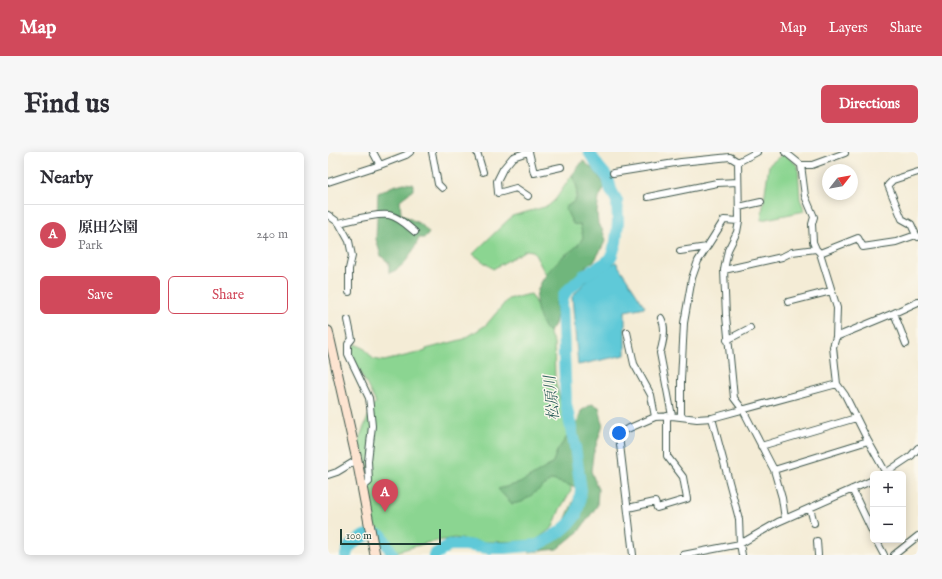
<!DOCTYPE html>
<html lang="en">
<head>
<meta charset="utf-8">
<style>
  :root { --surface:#fff; --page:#f7f7f7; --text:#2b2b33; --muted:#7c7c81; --line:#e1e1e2; --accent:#d1495b }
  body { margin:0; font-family:"IM FELL English","Noto Serif JP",serif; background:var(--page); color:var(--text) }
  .controls { position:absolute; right:12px; bottom:12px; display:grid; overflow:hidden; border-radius:6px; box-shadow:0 2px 10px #0003 }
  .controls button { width:36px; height:36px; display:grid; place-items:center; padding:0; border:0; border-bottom:1px solid var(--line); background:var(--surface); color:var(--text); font:20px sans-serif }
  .compass { position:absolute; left:494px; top:12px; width:36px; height:36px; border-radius:50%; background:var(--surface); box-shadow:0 2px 10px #0003; rotate:59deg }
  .scale { position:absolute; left:12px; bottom:10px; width:101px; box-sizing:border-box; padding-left:4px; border:2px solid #1f3d34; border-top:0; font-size:11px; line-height:14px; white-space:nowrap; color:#1f3d34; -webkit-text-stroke:3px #fbf7ec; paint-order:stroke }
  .you { position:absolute; left:291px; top:281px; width:14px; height:14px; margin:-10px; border:3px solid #fff; border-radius:50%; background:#1a73e8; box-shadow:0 0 0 6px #1a73e833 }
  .badge { display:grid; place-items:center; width:26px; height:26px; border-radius:50%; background:var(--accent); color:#fff; font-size:13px; font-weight:700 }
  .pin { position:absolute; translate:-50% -33px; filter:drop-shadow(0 1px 2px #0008) }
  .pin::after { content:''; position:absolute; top:21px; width:14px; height:12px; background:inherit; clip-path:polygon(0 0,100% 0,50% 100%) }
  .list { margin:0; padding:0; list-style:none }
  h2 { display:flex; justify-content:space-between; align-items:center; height:52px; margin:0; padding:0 16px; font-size:17px }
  h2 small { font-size:13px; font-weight:400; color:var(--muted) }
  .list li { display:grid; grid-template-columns:26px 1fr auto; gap:12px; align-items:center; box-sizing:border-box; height:60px; padding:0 16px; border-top:1px solid var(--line) }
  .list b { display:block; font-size:15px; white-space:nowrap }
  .list p { margin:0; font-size:13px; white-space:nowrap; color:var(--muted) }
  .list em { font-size:13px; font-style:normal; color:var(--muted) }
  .actions { display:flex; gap:8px; padding:12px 16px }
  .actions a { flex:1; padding:9px 0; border:1px solid var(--accent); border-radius:6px; text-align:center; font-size:14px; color:var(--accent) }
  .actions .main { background:var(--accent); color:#fff }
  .map { position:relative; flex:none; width:590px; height:403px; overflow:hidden; border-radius:6px }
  header { display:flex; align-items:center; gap:24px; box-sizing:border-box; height:56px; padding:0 20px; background:var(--accent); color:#fff }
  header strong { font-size:19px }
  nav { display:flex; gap:22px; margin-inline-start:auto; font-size:14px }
  .intro { display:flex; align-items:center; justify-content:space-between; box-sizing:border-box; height:96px; padding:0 24px }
  h1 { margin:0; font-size:28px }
  .button { padding:10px 18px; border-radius:6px; background:var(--accent); color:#fff; font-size:14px; font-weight:700 }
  main { display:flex; gap:24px; padding:0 24px }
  aside { flex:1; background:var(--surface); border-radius:6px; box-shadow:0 2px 10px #0003 }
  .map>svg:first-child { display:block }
</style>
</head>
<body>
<header>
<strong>Map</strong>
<nav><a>Map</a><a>Layers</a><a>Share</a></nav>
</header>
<div class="intro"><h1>Find us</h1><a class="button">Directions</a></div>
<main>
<aside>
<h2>Nearby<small></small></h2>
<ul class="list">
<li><span class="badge">A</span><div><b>原田公園</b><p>Park</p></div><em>240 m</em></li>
</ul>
<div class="actions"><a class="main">Save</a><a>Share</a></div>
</aside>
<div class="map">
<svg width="590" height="403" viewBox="0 0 590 403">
  <rect width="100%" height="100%" fill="#fbf7ec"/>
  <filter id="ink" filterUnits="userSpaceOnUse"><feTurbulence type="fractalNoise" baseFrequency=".025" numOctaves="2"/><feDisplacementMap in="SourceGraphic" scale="8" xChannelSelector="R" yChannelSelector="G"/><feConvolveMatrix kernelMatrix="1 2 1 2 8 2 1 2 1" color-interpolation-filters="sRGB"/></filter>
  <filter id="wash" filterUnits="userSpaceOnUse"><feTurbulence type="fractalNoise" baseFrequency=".012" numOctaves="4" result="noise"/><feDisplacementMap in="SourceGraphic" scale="16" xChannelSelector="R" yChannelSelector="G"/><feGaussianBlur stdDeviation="0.9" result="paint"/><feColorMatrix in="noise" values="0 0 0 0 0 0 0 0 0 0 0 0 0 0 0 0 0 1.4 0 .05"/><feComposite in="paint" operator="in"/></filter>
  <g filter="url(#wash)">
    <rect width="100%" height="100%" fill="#f4ecd6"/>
    <!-- green -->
    <path fill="#8bd591" stroke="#558962" d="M456,1L470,14L472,47L477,59L433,68L441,13Z
      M244,23L249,35L248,48L237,56L252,73L256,85L250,94L232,107L218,123L205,99L198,98L165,117L145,102L184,64L220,54L227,48Z
      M203,142L226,191L227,229L236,262L240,286L243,339L232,357L225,375L207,389L156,390L126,386L98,391L68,400L44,381L28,294L45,253L48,251L22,200L27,192L36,196L45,207L56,209L98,199V197L136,187L158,173L180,147Z"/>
    <!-- forest -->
    <path fill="#70b67b" stroke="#487a58" d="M255,9C265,16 271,24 277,34L271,46L269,60L270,72L274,77L278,88L267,108L256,116L243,129L228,151L229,163L227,172L222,180L216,176C213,168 208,157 208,149C208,132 222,117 233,106C243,98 249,97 255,85L252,73L245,72L237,56L248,48L249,35L244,23Z
      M76,31L85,32V38L72,48L73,62L94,73L101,81L97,86H91C85,100 77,116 61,121V111L53,104L48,87L50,41L65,34Z
      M264,252L271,255L275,272L265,303L263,319L270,337L269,354L251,379L229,397L201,400L203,393L232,380L251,336L224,328L194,350L184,352L170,337L192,331L224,312L229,299L250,269L253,259Z"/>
    <!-- water -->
    <path fill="#5ec9d8" stroke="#3e8386" d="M288,110L317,155L297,159V203L250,213L244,145L259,128Z"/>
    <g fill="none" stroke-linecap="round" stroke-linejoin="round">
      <!-- river -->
      <path stroke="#5ec9d8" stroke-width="12" d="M18,403L21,395L31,387L44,381L54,384L65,403
        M106,403L121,393H137L161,396H177L210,393L232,380L241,372L248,363L251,352L253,338L247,295L238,252L234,150L237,141L255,124L279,110L284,103L288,90L290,70L289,49L283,38L280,26L270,14L261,0"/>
    </g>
  </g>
  <g filter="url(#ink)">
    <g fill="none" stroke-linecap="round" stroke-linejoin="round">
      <!-- street casing -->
      <g stroke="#3f574c" stroke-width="8">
        <path id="street" d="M45,0L52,13
          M104,0L110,32L114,36
          M149,0L155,20
          M200,0L185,5L175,17L169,29L170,41L188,36L200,44
          M201,0L206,21L233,15
          M457,0L473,13L477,44L486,65L484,72L485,90L488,97L492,101L509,156L508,185L505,195L509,232L517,243L540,289L558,321
          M410,10L411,69L409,80L400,98L396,118L398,164L406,246L415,258L446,318L454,346L457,367
          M473,13H484L517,1
          M285,21L353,10L402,5L410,10L429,0
          M0,30L52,13L78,3L82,0
          M320,45L389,31L410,30
          M411,55L433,50
          M0,63L11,71C25,68 47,61 61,63C71,65 80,74 87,80
          M11,71L21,89L24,104L21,117V140
          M588,83L583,72L574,67L560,33L565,28L590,20
          M352,99L379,95
          M492,101L530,86L535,95L568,90L588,83L590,85
          M396,118L454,105L464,100L488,97
          M460,150L503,139
          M566,161L578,192
          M333,166C339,176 335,191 332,201L344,264
          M20,168L24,187L20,192V202L41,246L42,254L44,274L40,309L41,330L34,336
          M299,180L306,212L323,243L327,265
          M508,185L566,161L590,150
          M399,188L422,176
          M353,264V228L356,171L364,126L370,109L396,68L411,69
          M384,266L411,367L412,392L414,403
          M433,294L528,266
          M446,318L540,289
          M556,322L583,304L590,296
          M0,323L9,320L29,308
          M524,337L545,381
          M300,356L327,350L329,356L359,347L355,325L339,304V264
          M482,356L486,371
          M548,388L556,403
          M489,389L490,403
          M305,403L291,284L297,278L327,265L344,264L369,267L384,266L509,232
          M355,403L412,392L450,370L545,328
          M566,403L590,384"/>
      </g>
      <!-- secondary casing -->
      <g stroke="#3f574c" stroke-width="11">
        <path id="secondary" d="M0,179L29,308L47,403"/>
      </g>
      <!-- street -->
      <use href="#street" stroke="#fff" stroke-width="6"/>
      <!-- secondary -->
      <use href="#secondary" stroke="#fde4d1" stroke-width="9"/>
    </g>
  </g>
  <g text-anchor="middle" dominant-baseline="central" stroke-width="3" stroke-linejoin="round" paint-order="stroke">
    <!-- water labels -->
    <g font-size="15" font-style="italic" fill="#2f605d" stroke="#fbf7ec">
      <text transform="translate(224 246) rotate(-95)">松原川</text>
    </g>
  </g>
</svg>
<div class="controls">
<button>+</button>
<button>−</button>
</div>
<svg class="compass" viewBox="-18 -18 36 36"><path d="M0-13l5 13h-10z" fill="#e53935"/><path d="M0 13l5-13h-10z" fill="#7c7c81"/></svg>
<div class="scale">100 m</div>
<div class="you"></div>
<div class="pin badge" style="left:57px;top:360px">A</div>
</div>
</main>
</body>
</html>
